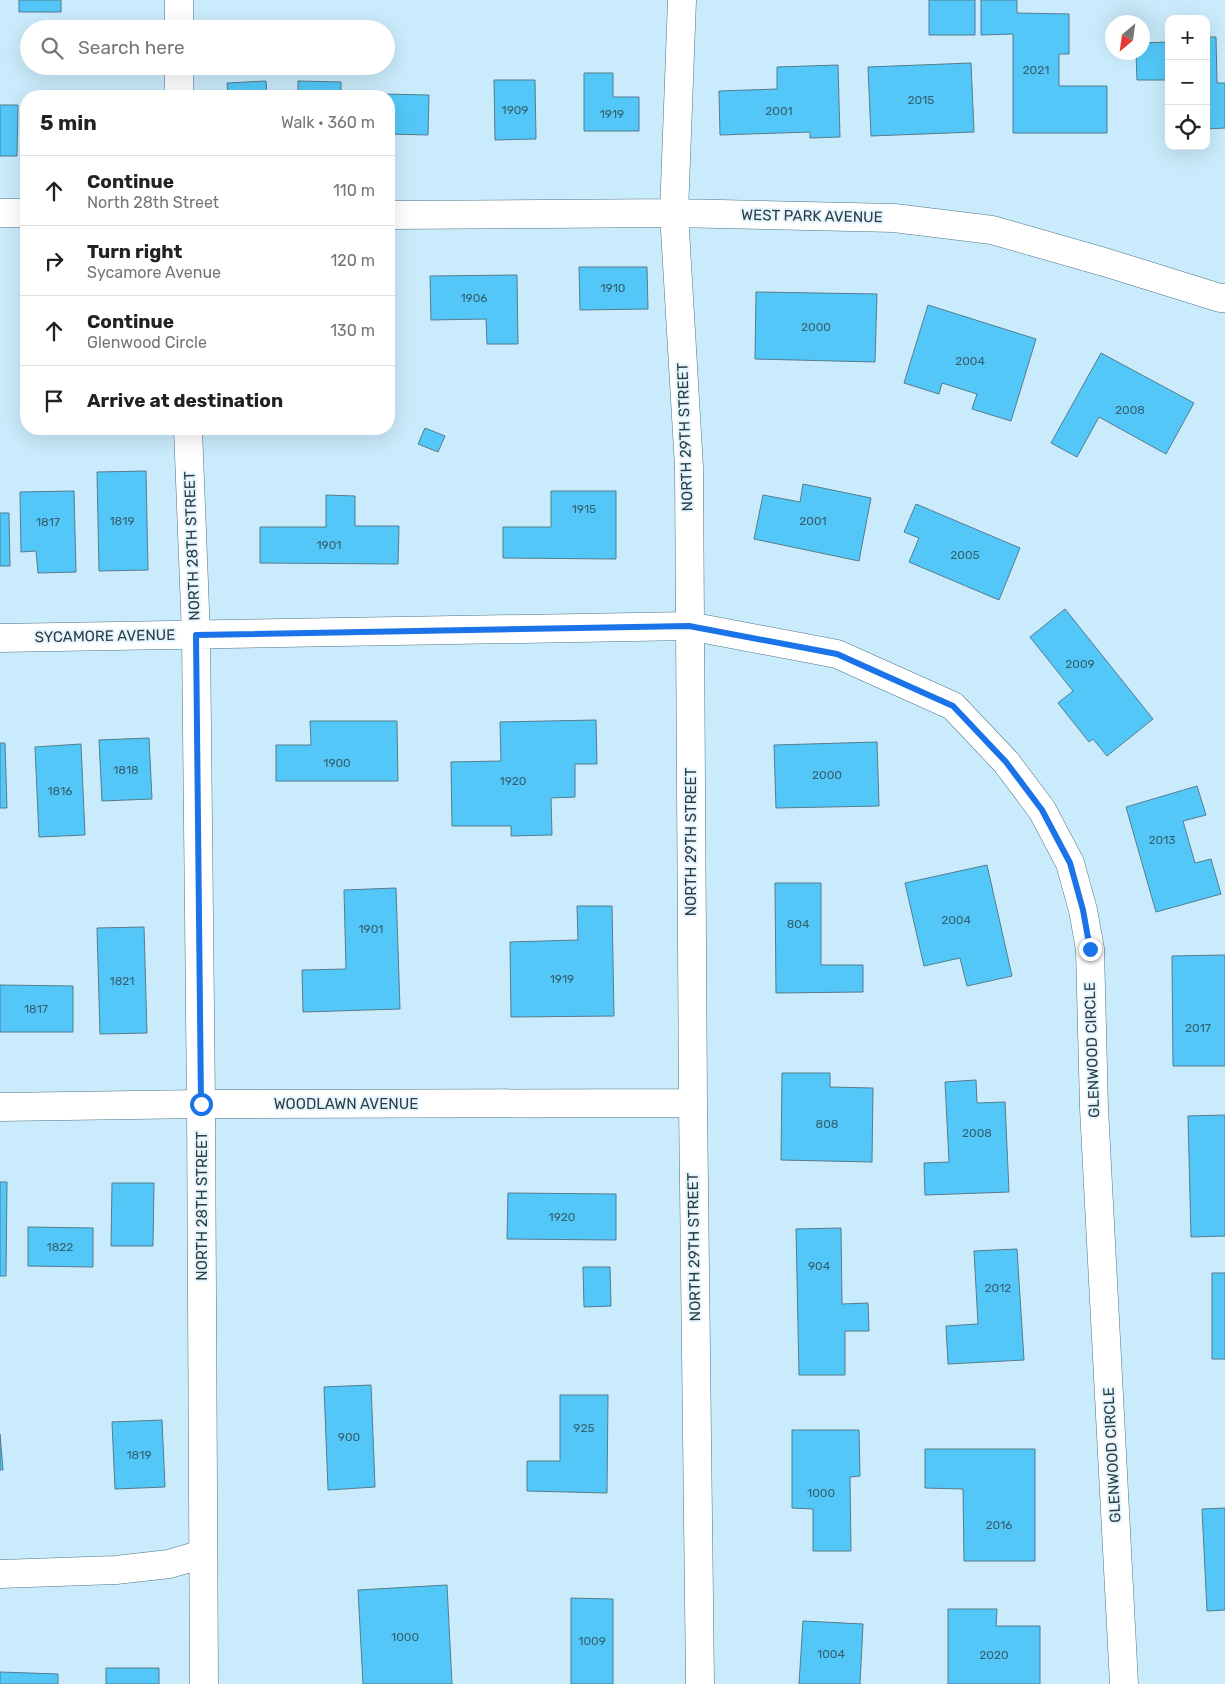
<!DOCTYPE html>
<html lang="en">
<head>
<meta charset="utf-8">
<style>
  :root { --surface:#fff; --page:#f6f6f6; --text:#222; --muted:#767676; --line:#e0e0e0 }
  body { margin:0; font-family:Rubik,sans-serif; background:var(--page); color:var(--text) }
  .controls { position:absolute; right:15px; top:15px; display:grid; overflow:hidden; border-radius:10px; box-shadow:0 5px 20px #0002 }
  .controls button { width:45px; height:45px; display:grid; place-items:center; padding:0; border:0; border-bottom:1px solid var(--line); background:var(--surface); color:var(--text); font:25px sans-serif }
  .compass { position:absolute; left:1105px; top:15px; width:45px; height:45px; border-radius:50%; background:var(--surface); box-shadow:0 5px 20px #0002; rotate:209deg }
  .stop { position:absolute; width:15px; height:15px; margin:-11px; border:4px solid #1a73e8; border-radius:50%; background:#fff }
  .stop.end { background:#1a73e8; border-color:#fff; box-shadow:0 1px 5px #0008 }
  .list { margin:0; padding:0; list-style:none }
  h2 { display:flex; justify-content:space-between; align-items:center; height:65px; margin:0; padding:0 20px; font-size:21px }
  h2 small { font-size:16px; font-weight:400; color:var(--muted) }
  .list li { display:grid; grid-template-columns:32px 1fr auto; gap:15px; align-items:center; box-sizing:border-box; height:70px; padding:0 20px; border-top:1px solid var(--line) }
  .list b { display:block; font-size:19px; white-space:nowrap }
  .list p { margin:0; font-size:16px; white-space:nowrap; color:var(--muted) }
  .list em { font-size:16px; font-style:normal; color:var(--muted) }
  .icon { flex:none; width:28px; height:28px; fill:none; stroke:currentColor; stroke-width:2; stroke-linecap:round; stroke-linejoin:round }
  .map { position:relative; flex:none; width:1225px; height:1684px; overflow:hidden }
  .search { position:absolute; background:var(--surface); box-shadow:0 5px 20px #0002; left:20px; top:20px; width:375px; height:55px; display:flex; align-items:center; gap:12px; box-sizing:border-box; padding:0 18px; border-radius:28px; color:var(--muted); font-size:19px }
  .panel { position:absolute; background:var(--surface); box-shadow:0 5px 20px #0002; left:20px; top:90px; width:375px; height:345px; border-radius:20px }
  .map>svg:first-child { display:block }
</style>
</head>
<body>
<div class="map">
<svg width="1225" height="1684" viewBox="0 0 1225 1684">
  <rect width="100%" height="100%" fill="#caebfb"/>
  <!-- building -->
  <path fill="#53c8f8" stroke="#557c8e" d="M19,0H61V12H19Z
    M929,0H975V35H929Z
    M981,0H1017V13L1069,14V54H1059V86H1107V133H1013V34L981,35Z
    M1206,37H1216L1217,83H1225V128L1206,129Z
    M1168,42L1169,80H1137L1136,52H1142V43Z
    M971,63L974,132L871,136L868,67Z
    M838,65L840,137L810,138V132L720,135L719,91L777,89V67Z
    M584,73H613V97H639V131H584Z
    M494,80H535L536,139L495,140Z
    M266,81L267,96H228L227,83Z
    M298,81L341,82V96H298Z
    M383,94L429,95L428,135L389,134V96H383Z
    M0,105H18L17,156H0Z
    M579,267H647L648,309L580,310Z
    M517,275L518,344H487L486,319L431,320L430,276Z
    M756,292L877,294L875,362L755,359Z
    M928,305L1036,339L1011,421L972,409L977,394L942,383L939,394L904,383Z
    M1101,353L1194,403L1166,454L1099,417L1077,457L1051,443Z
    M425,428L445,436L438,452L418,444Z
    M146,471L148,570L99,571L97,472Z
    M803,484L871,498L859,561L754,539L763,495L800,502Z
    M74,491L76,572L38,573L36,551L21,552L20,492Z
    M551,491H616V559L503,558V527H551Z
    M326,495L355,496V526H399L398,564L260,563V527H326Z
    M916,504L1020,548L999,600L909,562L919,538L904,532Z
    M0,513H9L10,566H0Z
    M1065,609L1153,719L1107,756L1093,739L1089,742L1058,703L1073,691L1030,637Z
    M596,720L597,764H575V797L551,798L552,835L511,836V826H452L451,762L501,761L500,722Z
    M310,721H397L398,781H276V745H311Z
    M149,738L152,799L102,801L99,740Z
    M877,742L879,806L776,808L774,745Z
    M0,743H5L7,808H0Z
    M81,744L85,835L39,837L35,747Z
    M1197,786L1206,815L1183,821L1195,863L1211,859L1221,894L1156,912L1126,807Z
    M987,865L1012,976L967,986L960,958L924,966L905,883Z
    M775,883H821V965H863V992L776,993Z
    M396,888L400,1009L303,1012L302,970L346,969L344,890Z
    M577,906H612L614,1016L511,1017L510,942L578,940Z
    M144,927L147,1033L100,1034L97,928Z
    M1225,955V1066H1173L1172,956Z
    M0,985L73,986V1032H0Z
    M782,1073H830V1087L873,1088L872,1162L781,1160Z
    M976,1080L977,1103L1005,1102L1009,1192L925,1195L924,1163L949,1162L945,1082Z
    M1225,1115V1236L1191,1237L1188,1116Z
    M0,1182H7L6,1276H0Z
    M112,1183H154L153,1246H111Z
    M508,1193L616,1194V1240L507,1239Z
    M28,1227L93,1228V1267L28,1266Z
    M841,1228L842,1304L868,1303L869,1331H845V1375H799L796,1229Z
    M1017,1249L1024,1360L948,1364L946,1326L978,1324L974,1251Z
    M583,1267H610L611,1306L584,1307Z
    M1212,1273H1225V1359H1212Z
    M371,1385L375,1487L328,1490L324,1387Z
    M560,1395H608L607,1493L527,1491V1461H560Z
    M162,1420L165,1487L115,1489L112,1422Z
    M792,1430H859L860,1476L850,1477L851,1551H813V1509L792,1508Z
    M0,1434L3,1470H0Z
    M925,1449H1035V1561H964L963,1489L925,1488Z
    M1225,1508V1610L1207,1611L1202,1509Z
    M447,1585L452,1684H363L358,1590Z
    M571,1598L613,1599V1684H571Z
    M948,1609H997L996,1626H1040V1684H948Z
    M803,1621L863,1624L860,1684H799Z
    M106,1668H159V1684H106Z
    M0,1672L58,1674V1684H0Z"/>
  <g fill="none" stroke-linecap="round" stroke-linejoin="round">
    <!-- minor casing -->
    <g stroke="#4e7587" stroke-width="29">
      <path id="minor" d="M179,0V29
        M682,0L674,213L689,467L693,1103L700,1684
        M179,66V96
        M0,213H26
        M389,215L674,213L894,218L992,230L1104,262L1220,298H1225
        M188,429L196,635L201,1104L204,1684
        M0,638L689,626L837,654L953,706L1006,762L1042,810L1070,863L1083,910L1090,949L1094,1108L1124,1684
        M0,1107L201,1104L693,1103
        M0,1574L116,1570L169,1564L203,1554"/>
    </g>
    <!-- minor -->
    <use href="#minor" stroke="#fff" stroke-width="28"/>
  </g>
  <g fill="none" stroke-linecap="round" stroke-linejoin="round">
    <!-- route -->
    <path stroke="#1a73e8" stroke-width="6" d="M201,1104L196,635L689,626L837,654L953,706L1006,762L1042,810L1070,863L1083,910L1090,949"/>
  </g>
  <g text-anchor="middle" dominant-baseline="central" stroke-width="4" stroke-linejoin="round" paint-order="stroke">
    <!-- number labels -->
    <g font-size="12" fill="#366072">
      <text x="1036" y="70">2021</text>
      <text x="921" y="100">2015</text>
      <text x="515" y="110">1909</text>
      <text x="779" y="111">2001</text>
      <text x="612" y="114">1919</text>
      <text x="613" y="288">1910</text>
      <text x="474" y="298">1906</text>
      <text x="816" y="327">2000</text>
      <text x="970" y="361">2004</text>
      <text x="1130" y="410">2008</text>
      <text x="584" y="509">1915</text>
      <text x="122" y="521">1819</text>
      <text x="813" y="521">2001</text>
      <text x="48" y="522">1817</text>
      <text x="329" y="545">1901</text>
      <text x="965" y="555">2005</text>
      <text x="1080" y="664">2009</text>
      <text x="337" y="763">1900</text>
      <text x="126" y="770">1818</text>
      <text x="827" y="775">2000</text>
      <text x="513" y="781">1920</text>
      <text x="60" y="791">1816</text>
      <text x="1162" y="840">2013</text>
      <text x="956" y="920">2004</text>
      <text x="798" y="924">804</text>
      <text x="371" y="929">1901</text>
      <text x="562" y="979">1919</text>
      <text x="122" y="981">1821</text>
      <text x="36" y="1009">1817</text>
      <text x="1198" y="1028">2017</text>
      <text x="827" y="1124">808</text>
      <text x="977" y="1133">2008</text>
      <text x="562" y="1217">1920</text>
      <text x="60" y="1247">1822</text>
      <text x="819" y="1266">904</text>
      <text x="998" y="1288">2012</text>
      <text x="584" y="1428">925</text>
      <text x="349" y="1437">900</text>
      <text x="139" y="1455">1819</text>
      <text x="821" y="1493">1000</text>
      <text x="999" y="1525">2016</text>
      <text x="405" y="1637">1000</text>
      <text x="592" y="1641">1009</text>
      <text x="831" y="1654">1004</text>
      <text x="994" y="1655">2020</text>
    </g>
    <!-- street labels -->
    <g font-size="15" fill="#2c3d45" stroke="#e5f5fe">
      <text transform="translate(812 216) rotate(1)">WEST PARK AVENUE</text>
      <text transform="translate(685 437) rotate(-92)">NORTH 29TH STREET</text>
      <text transform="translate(192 546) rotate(-92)">NORTH 28TH STREET</text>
      <text transform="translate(105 636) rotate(-1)">SYCAMORE AVENUE</text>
      <text transform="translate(691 842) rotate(-90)">NORTH 29TH STREET</text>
      <text transform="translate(1092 1050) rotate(-92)">GLENWOOD CIRCLE</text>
      <text x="346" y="1104">WOODLAWN AVENUE</text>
      <text transform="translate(202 1206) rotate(-90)">NORTH 28TH STREET</text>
      <text transform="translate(694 1247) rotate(-91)">NORTH 29TH STREET</text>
      <text transform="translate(1112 1455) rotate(-93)">GLENWOOD CIRCLE</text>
    </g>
  </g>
</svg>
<div class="controls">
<button>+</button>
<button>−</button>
<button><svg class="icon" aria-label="locate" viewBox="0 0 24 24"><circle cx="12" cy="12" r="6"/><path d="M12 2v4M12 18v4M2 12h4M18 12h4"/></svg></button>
</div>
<svg class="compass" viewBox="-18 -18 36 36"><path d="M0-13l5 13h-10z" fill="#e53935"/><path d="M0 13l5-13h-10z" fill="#767676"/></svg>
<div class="stop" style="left:201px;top:1104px"></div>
<div class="stop end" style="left:1090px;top:949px"></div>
<div class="search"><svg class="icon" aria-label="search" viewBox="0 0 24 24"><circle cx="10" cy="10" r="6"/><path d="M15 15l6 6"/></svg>Search here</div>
<section class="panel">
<h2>5 min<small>Walk · 360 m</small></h2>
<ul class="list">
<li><svg class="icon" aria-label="ahead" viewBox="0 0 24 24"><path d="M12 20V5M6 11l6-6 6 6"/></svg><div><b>Continue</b><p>North 28th Street</p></div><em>110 m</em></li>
<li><svg class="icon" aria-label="right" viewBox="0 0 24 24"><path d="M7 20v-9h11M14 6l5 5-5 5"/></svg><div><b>Turn right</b><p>Sycamore Avenue</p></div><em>120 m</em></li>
<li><svg class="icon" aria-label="ahead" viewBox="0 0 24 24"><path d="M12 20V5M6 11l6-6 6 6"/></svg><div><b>Continue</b><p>Glenwood Circle</p></div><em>130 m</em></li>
<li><svg class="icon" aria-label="arrive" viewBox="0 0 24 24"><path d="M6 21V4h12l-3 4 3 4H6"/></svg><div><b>Arrive at destination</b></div></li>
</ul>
</section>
</div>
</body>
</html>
